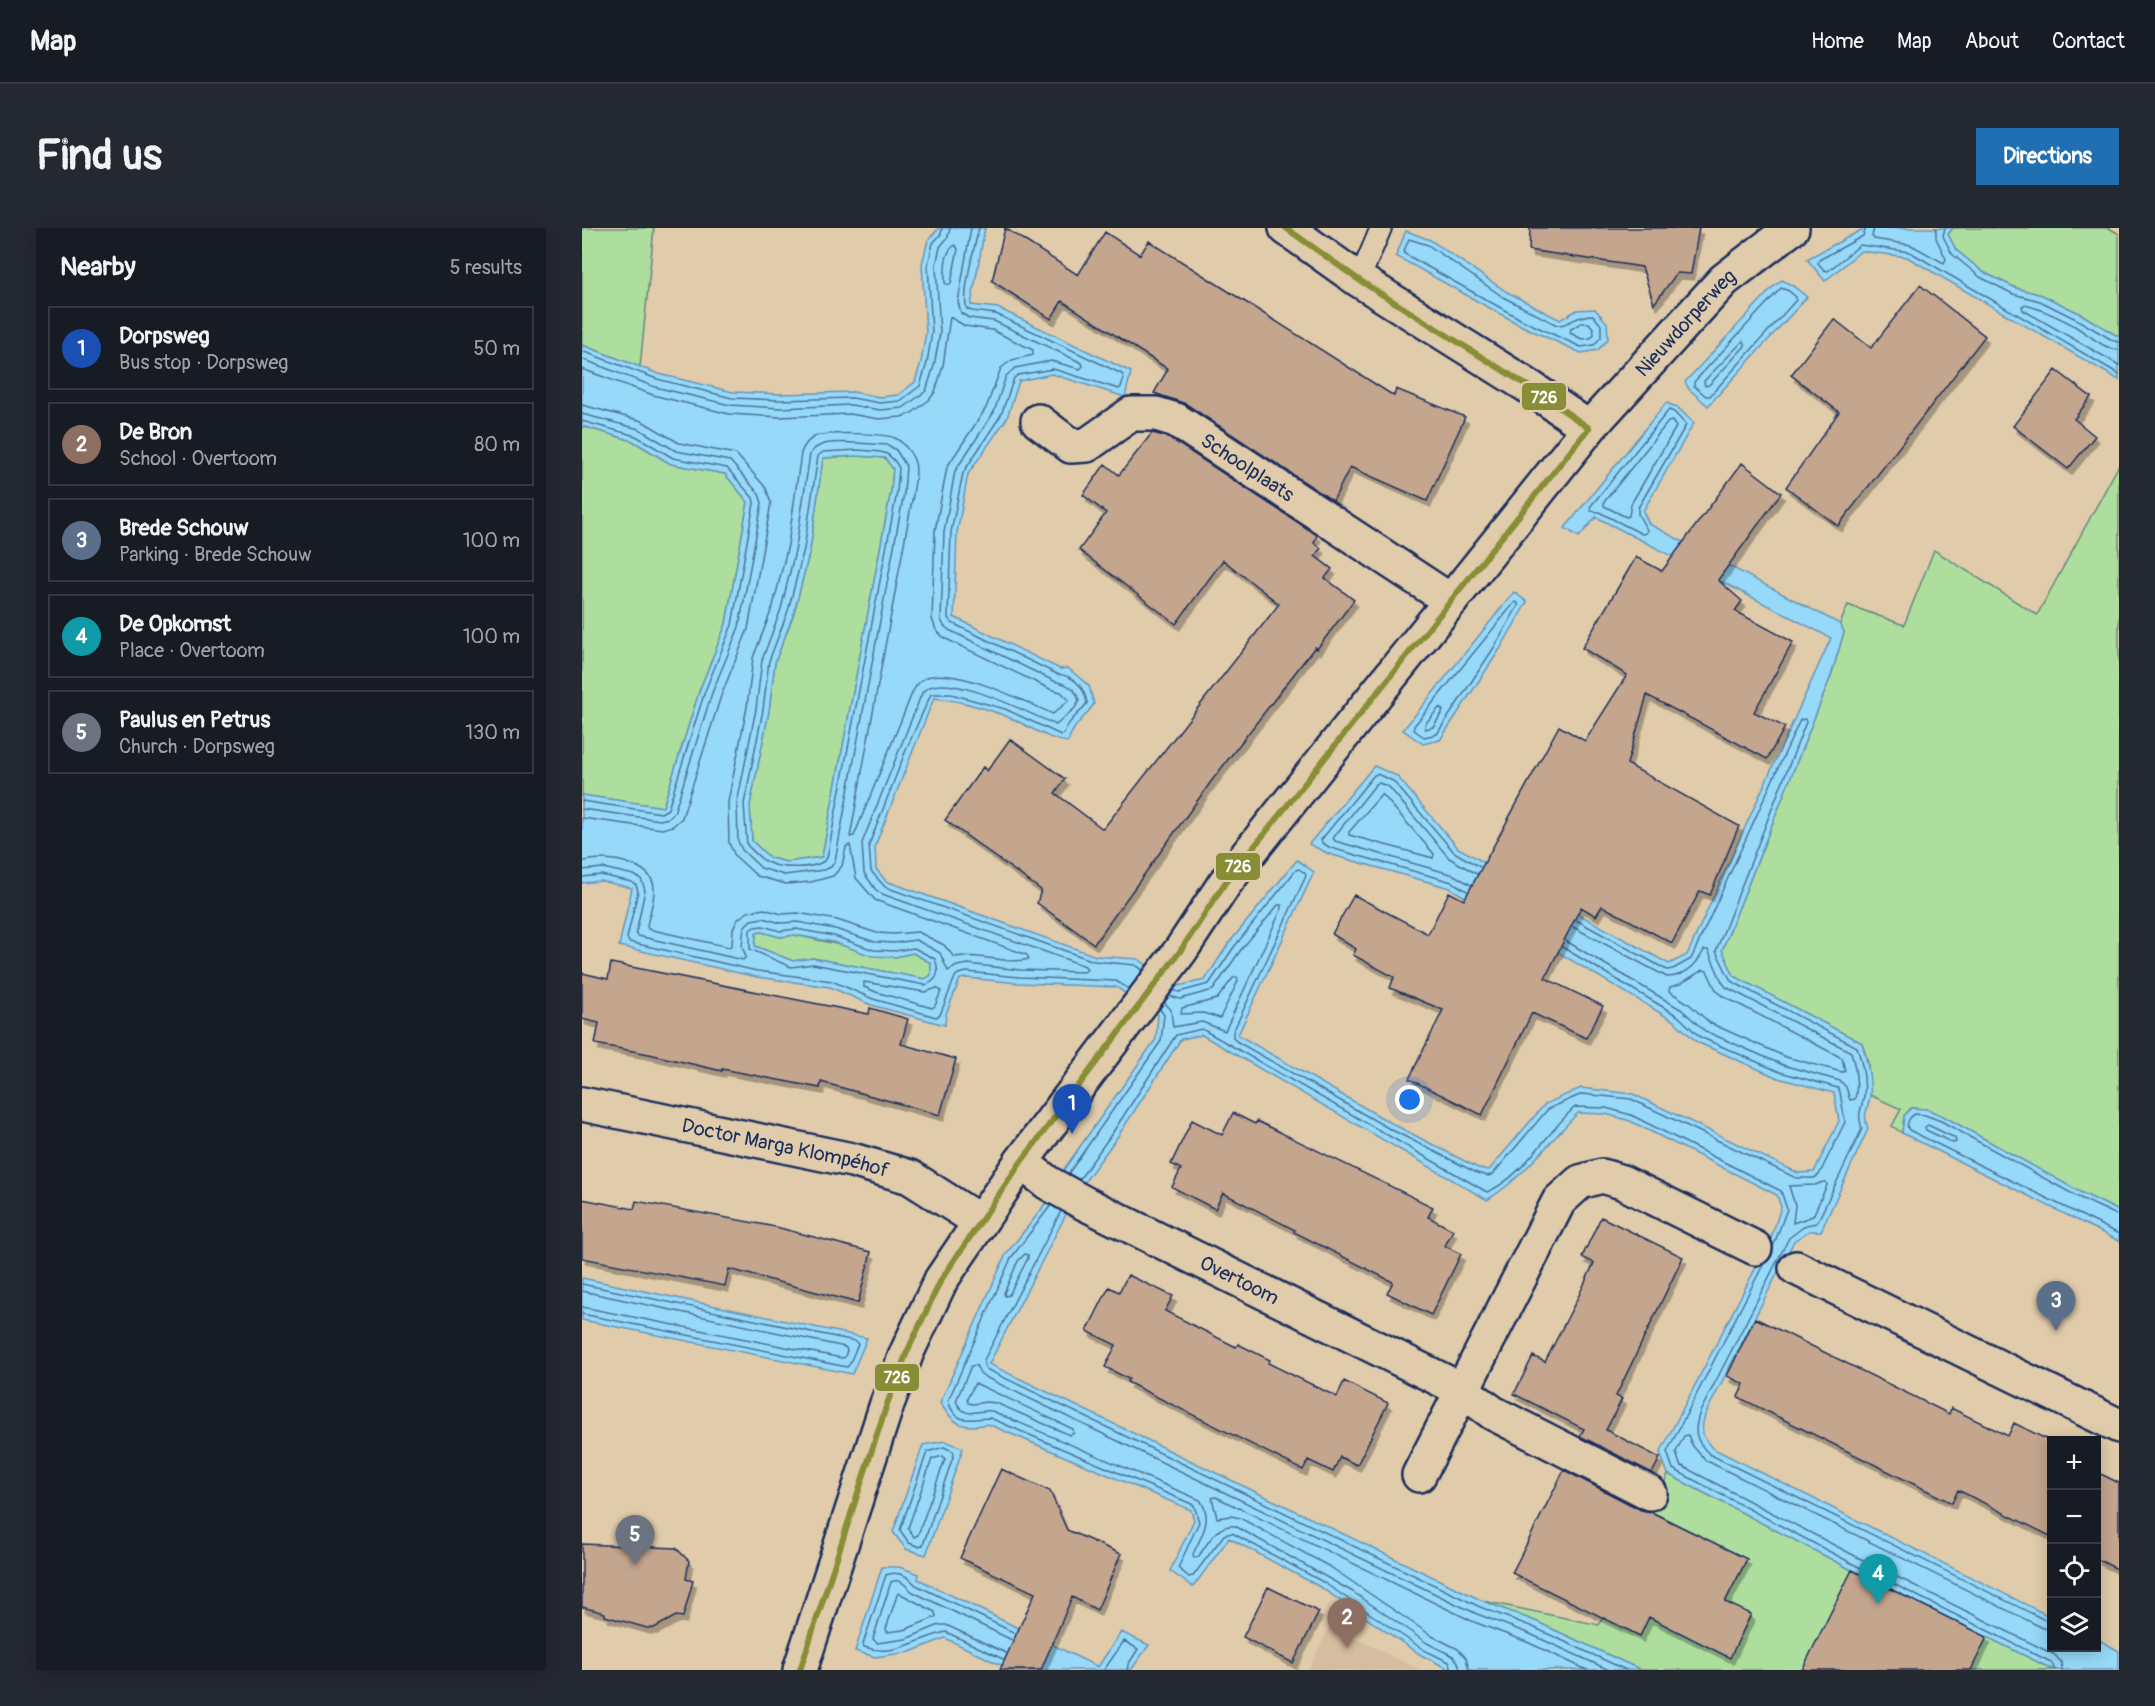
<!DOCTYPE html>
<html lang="en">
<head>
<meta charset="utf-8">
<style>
  :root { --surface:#171b24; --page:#242831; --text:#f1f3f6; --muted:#9ea1a6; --line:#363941; --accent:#1f6fb2 }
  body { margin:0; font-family:Pangolin,sans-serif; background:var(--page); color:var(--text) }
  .controls { position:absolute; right:18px; bottom:18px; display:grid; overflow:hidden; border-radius:0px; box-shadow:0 3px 15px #0003 }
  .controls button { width:54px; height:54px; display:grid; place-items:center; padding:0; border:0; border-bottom:2px solid var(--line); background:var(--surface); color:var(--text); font:30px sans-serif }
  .you { position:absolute; left:828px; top:872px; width:21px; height:21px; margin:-15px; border:4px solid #fff; border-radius:50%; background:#1a73e8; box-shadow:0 0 0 9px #1a73e833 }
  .badge { display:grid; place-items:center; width:39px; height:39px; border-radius:50%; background:var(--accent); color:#fff; font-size:20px; font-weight:700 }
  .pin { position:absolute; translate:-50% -50px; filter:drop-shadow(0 2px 3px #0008) }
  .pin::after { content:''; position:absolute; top:32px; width:21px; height:18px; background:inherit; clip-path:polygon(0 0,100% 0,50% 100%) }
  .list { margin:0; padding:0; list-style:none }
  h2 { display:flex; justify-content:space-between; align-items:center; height:78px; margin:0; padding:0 24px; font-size:26px }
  h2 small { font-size:20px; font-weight:400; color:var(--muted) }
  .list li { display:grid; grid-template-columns:39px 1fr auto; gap:18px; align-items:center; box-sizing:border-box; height:84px; margin:0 12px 12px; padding:0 12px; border:2px solid var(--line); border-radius:0px }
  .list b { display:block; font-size:22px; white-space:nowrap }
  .list p { margin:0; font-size:20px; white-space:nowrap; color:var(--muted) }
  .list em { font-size:20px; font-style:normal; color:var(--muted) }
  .icon { flex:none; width:33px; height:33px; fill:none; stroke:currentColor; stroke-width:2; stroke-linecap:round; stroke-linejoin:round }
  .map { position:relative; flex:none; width:1537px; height:1442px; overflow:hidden; border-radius:0px }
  header { display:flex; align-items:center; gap:36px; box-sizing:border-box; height:84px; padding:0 30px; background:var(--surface); border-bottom:2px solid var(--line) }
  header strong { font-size:28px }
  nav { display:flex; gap:33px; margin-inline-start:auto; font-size:21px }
  .intro { display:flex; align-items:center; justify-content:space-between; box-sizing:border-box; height:144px; padding:0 36px }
  h1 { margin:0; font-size:42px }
  .button { padding:15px 27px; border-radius:0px; background:var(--accent); color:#fff; font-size:21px; font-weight:700 }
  main { display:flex; gap:36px; padding:0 36px }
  aside { flex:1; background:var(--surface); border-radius:0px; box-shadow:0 3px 15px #0003 }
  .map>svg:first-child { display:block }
</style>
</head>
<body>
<header>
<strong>Map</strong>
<nav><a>Home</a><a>Map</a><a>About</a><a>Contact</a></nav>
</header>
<div class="intro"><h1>Find us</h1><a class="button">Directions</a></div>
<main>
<aside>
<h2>Nearby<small>5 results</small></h2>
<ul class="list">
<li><span class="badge" style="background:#1a4fb4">1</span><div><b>Dorpsweg</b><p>Bus stop · Dorpsweg</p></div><em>50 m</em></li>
<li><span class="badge" style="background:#8d6e63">2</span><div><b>De Bron</b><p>School · Overtoom</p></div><em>80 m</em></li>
<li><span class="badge" style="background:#5c6f8a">3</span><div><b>Brede Schouw</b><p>Parking · Brede Schouw</p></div><em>100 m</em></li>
<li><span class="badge" style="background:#0f9aa8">4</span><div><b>De Opkomst</b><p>Place · Overtoom</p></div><em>100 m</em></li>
<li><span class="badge" style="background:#6b7280">5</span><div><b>Paulus en Petrus</b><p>Church · Dorpsweg</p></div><em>130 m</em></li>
</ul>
</aside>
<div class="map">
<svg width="1537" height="1442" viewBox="0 0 1537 1442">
  <defs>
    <filter id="shadow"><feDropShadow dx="3.5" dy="6" stdDeviation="0" flood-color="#0004"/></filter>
  </defs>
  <rect width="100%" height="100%" fill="#e0cbaa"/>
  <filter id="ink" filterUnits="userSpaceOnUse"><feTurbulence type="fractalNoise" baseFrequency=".0167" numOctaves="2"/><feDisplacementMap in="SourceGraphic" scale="12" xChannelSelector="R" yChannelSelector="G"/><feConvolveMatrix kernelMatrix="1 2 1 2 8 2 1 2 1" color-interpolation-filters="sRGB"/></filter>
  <g filter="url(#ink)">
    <!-- built -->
    <path fill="#d4bda1" d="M748,1398L839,1442H726Z"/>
    <!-- green -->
    <path fill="#adde9e" stroke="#64867e" stroke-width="1.5" d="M0,0H72L58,139L0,117Z
      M1371,0H1527L1537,6V109L1497,85L1460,67L1434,60L1401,44L1374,22L1366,6Z
      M0,198L51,213L89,236L143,246L166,274L144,396L118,461L81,579L0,567Z
      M275,228L303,230L311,241L309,263L240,629L205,634L188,630L170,613L168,577L187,483L193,434L212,385L228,322L241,230Z
      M1537,237V983L1498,964L1361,888L1344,881L1329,880L1322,888L1320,905L1310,898L1319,881L1288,867L1286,835L1280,815L1152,748L1140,722L1249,448L1262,404L1258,396L1266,377L1322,397L1352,322L1455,387Z
      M180,704L198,709L213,707L313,729L331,725L349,735V748L343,751L231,730L211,733L173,718L174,705Z
      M1086,1246L1270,1342L1472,1442H1059L953,1393L901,1373L1017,1397L1020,1390L1058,1408L1067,1389L1148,1429L1169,1387L1143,1374L1165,1331L1070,1284Z"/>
    <!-- water -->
    <path fill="#96d9f8" stroke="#6595ba" stroke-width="1.5" fill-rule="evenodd" d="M357,0H403L389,77L416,80L549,144L543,169L470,146L437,153L425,190L386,246L375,305L372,389L478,441L486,440L507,458L512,476C502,491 491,496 486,514C463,511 443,495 421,487C400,479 375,472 352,470L293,618L294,641L304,653L514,728L556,731L596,758L623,752L647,715L715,632L732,644L656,807L809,895L896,940L907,942L963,876L999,860L1051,866L1216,945L1232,944L1257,893L1252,865L1196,850L1115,814L1092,793L868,660L747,626L727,616L792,538L815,548L876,620L1087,736L1105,727L1249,410L1014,289L997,309L983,300L1084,175L1095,179L1112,195L1061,283L1067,296L1258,396L1262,404L1249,448L1140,722L1152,748L1280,815C1285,832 1290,851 1288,868C1286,883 1280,885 1286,901L1239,1003H1227L1212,1013L1123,1187C1118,1202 1120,1208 1130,1220L1469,1389L1470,1420H1514L1515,1411L1537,1423V1442H1472L1270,1342L1086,1246L1078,1225L1189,1010L1199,979L1195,967L1048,893L1024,886L996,885C966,915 942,949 905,972L620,807L599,811L536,908L501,956L480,994L407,1136L901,1373L953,1393L1059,1442H869L839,1427L738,1359L647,1310L611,1359L588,1343L612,1292L609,1282L406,1196C380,1202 372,1196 358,1175L424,1026L459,982L480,944L574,811L576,787L534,759L437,755L385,750L378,751L364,786L363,797L289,777L248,759L175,749L37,718L50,660L19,653L0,655V567L81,579L118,461L144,396L166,274L143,246L89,236L51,213L0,198V117L77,146L151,164L198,166L271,164L298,169L316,167L333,154L339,134L344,104L340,36L346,12ZM275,228L303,230L311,241L309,263L240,629L205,634L188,630L170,613L168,577L187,483L193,434L212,385L228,322L241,230ZM180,704L198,709L213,707L251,714L290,728L313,729L331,725L349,735V747L343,751L231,730L211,733L173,718L174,705Z
      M1283,0H1371L1366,6L1374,22L1401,44L1434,60L1460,67L1497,85L1537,109V152L1325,29L1279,23L1243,53L1225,31Z
      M824,3L848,12L925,64L978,92L995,82L1013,81L1025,95L1026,111L1016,122L999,125L940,98L814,28Z
      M1200,52L1211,58L1225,69L1126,178L1107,161L1103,154L1191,59Z
      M932,364L945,374L918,421L858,512L841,516L821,502Z
      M1329,880L1344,881L1361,888L1498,964L1537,983V1013L1320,905L1322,888Z
      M0,1050L285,1110L270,1146L0,1092Z
      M363,1213L381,1220L344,1327L324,1321L311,1304L341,1217Z
      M300,1339H317L337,1346L336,1351L516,1439L539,1404L567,1417L549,1442H429L363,1410L328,1424L293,1429L273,1423Z"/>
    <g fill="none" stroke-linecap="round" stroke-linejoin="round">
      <!-- shore -->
      <path stroke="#4c739c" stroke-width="1.5" d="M397,0C393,17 379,67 385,81L390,83L414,86L540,146L542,150L539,159L537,161L471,141L436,147L432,150L419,187L381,245L369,304L366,390L370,395L475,446C492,448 502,458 505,475C498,486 485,493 482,506L479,507L423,481L369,466H349L324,522L287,617L289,643L303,659L512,733L553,737L561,742
        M1284,0L1281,8L1237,32L1236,35L1242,42L1246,43L1278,17L1328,24L1537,146
        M1292,0L1290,8L1292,11L1329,17L1362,35L1364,31L1354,10V0
        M1363,0L1361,8L1370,26L1398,49L1431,66L1458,73L1494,91L1532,113L1537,114
        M827,11L846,17L921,69L975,97C987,98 993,87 1011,87L1019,97V109L1012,117L999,119L942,93L823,26L822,23Z
        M373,17L376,21L369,55L366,57L363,55C363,42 361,25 373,17Z
        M1199,60L1207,63L1214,69V72L1128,168H1124L1112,158V154Z
        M999,95H1007L1011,100L1012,106L1009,110L1000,111L988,105L989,101Z
        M1161,113L1163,115V118L1127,157L1123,158L1122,153Z
        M1537,122C1521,121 1505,105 1491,97C1476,89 1460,81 1443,77L1440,78L1441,82L1537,137
        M0,123L75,151L150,170L198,172L270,170L298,175L318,173L338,158L345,135L350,104L346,37L351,15L359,6L360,0
        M0,131L73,159L148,177L198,180L269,177L298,182L321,180L344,163L352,138L358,105L354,37L358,19L366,9L368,0
        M0,141L71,167L147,186L198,189L268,186L297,191L319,189L330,185L347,172L353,164L361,138L368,89L383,98L410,102L451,122V127L430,132L419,140L404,180L365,239L353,303L350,391L354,402L362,410L468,461L479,464L487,472L471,486C442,473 380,442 349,448C340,450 335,455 331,463L272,608L268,609L331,267C332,257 336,245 333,235C331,226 321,214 313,210C301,205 247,204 234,208C227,211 222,217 219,225L206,317L191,378L171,430L165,479L146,574L147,615L153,628L175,648L204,656L229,654L251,648L260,638L264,619L268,617L274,650L293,672L445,727L447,731C428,737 396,725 372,729L362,717L336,704L312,706L295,705L255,692L216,685L200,686L182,681L166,684L156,691L151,701L150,717L147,719L66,701L65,698C67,686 73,672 72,660C71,638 37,631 19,631C13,631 6,633 0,633
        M0,177L60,193L97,215L154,226L184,260L189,275L166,401L139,468L100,590L91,598L80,601L0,590
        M1087,182L1092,184L1104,197L1056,280V286L1065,302L1064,305L1060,306L1017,284L1009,283L1008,279Z
        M0,186L57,201L94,223L148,233L177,266L180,275L157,399L130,465L92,585L87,590L78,592L0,581
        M0,193L54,208L91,230L145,240L171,270L172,275L150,397L123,463L86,581L79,585L0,573
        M1090,193L1094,199L1049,276L1047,288L1044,289L1022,278V274L1086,194Z
        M275,215L306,217L314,222L324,238L322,265L253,633L249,639L242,642L202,647L179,640L160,622L156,613L155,575L174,481L180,432L199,381L214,319L228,226C237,211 260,215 275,215Z
        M275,222C295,224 307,220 317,240L315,264L245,630C236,642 200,641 187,635C179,632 171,623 165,617L162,576L181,482L187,433L206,383L222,321L236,228L241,224Z
        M933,374L936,375V378L913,418L855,506L842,509L832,502V498Z
        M858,479L861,483L851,499L843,501V496Z
        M800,566L852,626L851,630L767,607V604Z
        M0,642L21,640L52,647L59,651L63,662L54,705L56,708L161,732L164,729L160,718L162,699L169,692L181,690L199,695L215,694L253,701L293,714L312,715L334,712L358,725L366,743L375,738L386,736L438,742L502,744L505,742L503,738L300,666L294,662L282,645L280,615L340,465C358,438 450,487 474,497L493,480L497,473C494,459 484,456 472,453L367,402L362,398L359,392L362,304L373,243L412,184L424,148L433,140L469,133L498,141L501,138L500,135L412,93L387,90L379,85L376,74L389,0
        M0,649L19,647L50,654L54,657L56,663L45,710L47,714L175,743L250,753L291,771L354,789L358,787L373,749L376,746L385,744L437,749L534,753L547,761
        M889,657L872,647L753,613L751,610L794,556L797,555L807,559L867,630L895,646
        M885,663L870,654L749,620L740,615L739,612L792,547L795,546L811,553L872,624L898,639
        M994,692L1085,742L1091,741L1109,731L1218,492L1223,491L1224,494L1134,723L1149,753L1275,819C1280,834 1284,853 1282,868C1279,883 1275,885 1280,901L1235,995L1224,997L1207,1010L1118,1184C1111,1203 1113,1212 1127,1226L1465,1393L1470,1394
        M181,698L198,703L214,701L252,708L292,722L313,723L332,720L353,731C358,744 356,753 343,757L231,736L209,739L168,721V702L172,699Z
        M984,713L1100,782L1123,803L1201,837L1258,853L1264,859L1268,872L1273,871C1277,857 1273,838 1269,824L1144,759L1140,754L1126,722H1122C1115,737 1102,749 1085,749L991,699
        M1121,742L1125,743L1133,760L1139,767L1260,830L1263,843L1260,844L1204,829L1128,795L1107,776L1087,763L1088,759L1098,756Z
        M655,749L656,753L638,790L621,785L599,786L600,780L635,771L651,750Z
        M282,754L343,764L355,760L359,763L353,778L350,780L294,764L282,759Z
        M591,762L597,764L627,756L652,719L714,642L717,641L723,645L724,648L651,804V809L654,813L806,900L895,945L906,948L911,946L966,881L1000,866L1049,871L1214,950H1232L1237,947L1263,894L1258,864L1256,860L1198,844L1118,809L1096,788L980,719
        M582,774L589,782L591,799L620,794L643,803L700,680V677H696L658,723L631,762L598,771L587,768
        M1346,897L1373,910L1374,914L1371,915L1344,902L1343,899Z
        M486,946L579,813L582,787L577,780
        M497,952L531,904L594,807L620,801L905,964C940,950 965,904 993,879L1024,880L1049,887L1199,963L1205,981L1191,1019
        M1241,954H1244L1245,957L1231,988L1211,995L1213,977L1207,958L1233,957Z
        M469,977L429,1030L366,1173C375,1199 388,1190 408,1190L612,1277L617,1294L596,1340L607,1349L611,1348L642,1307L650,1305L741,1354L842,1422L867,1434L870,1442
        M479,983L402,1132V1137L404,1141L898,1379L951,1399L1044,1442
        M1537,988L1496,969L1359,893L1343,887L1333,886C1327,889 1323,897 1327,902L1537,1006
        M443,1026L446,1027V1030L427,1067L423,1068L422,1065L436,1033Z
        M1182,1035L1085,1224L1091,1241L1273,1337L1469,1434L1473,1442
        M0,1056L273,1113L276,1116L267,1137L265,1139L0,1086
        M0,1063L263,1119L265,1122L263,1129L260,1130L0,1079
        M393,1155L491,1201L492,1205L488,1207L414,1175L404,1174L391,1176L386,1175L385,1171Z
        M362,1219L371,1223L372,1226L341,1317L338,1319L327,1315L318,1302L345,1224Z
        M361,1228L363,1231L336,1307L332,1309L326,1300L350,1231Z
        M317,1365L353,1384L354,1389L322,1402L305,1404L304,1401L315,1367Z
        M1470,1401L1461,1400L1123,1232L1110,1217L1106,1207L1102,1208L1094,1224L1098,1237L1277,1330L1473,1427L1479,1434L1480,1442
        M424,1425L364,1397H357L324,1411L295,1415L291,1411L309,1354C319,1349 324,1359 331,1364L430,1412
        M421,1431L364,1404C335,1410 314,1430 282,1419L281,1416L304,1347C316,1342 326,1348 334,1357L433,1405
        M522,1442L542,1413L556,1421L546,1437L545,1442
        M878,1442L876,1434L871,1428L845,1415L771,1364L653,1298C635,1295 625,1317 616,1329L612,1330L611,1326C619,1309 632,1291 618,1272L410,1183C395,1181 383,1193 374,1173L389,1138L394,1137L398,1145L403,1149L895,1386L948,1406L1027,1442
        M887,1442L884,1430L876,1421L850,1408L750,1340L658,1290L649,1288L635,1290L630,1270L634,1269L892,1394L945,1414L1005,1442"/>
    </g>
    <!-- building -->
    <path fill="#c4a58e" stroke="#1b2f5e" stroke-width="1.5" filter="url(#shadow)" d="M423,0L496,47L523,4L558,27L567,13L812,168L814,161L883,189L845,273L768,239L751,273L604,176L572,165L586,141L480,73L469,91L410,53Z
      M948,0H1117L1109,46L1095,45L1072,76L1060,39L947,22Z
      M1338,57L1403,108L1256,298L1204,259L1257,184L1209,147L1252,91L1289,120Z
      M1474,142L1509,169L1492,191L1513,208L1486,241L1431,198Z
      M570,205L586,209L735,307L732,315L739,320L733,328L750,341L743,350L772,372L735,421L733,419L631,551L512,716L455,675L459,662L363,592L401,539L405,543L428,511L483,551L473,565L521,601L697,376L641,332L594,396L497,322L524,285L501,267L523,236L537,247Z
      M1160,235L1199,265L1136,352L1160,373L1153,383L1211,414L1172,484L1203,499L1185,531L1065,467L1045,536L1157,598L1128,667L1118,663L1090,715L1020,678L1014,688L999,679L963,750L1021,778L1004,810L950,785L900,887L827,851L861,782L808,760L812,749L771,727L774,721L750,706L772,667L846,706L867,664L882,672L977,498L1003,513L1045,447L1000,420L1054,329L1080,343Z
      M29,735L287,786L288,780L326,791L319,816L374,831L358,887L239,854L238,860L140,841V843L67,826L13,816L17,795L0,791V745L26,751Z
      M651,885L673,896L675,893L851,979L846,989L871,1002L863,1018L879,1026L849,1087L805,1065L811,1054L712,1004L713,1002L641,965L633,981L590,959L599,941L589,936L610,892L640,907Z
      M0,971L52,981L54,973L194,999L289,1024L276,1075L147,1041L143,1058L0,1030Z
      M1019,989L1101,1029L1034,1168L1040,1171L1024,1202L1078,1230L1070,1245L998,1208L1002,1201L932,1166L951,1128L963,1134L997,1067L1012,1035L1000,1029Z
      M546,1047L591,1068L583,1083L654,1119L656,1116L688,1132L686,1135L755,1169L762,1153L806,1175L775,1237L758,1229L751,1244L726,1232L721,1242L545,1154L547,1151L523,1139L534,1117L505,1103L527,1059L537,1064Z
      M1173,1090L1367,1186L1369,1180L1426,1208L1432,1195L1470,1214V1309L1376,1262L1370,1275L1156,1169L1162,1156L1145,1148Z
      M419,1241L468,1263L485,1302L539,1326L515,1382L490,1369L459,1442H418L453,1365L378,1330Z
      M982,1242L1059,1282L1069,1284L1165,1331L1143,1374L1169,1386L1148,1430L1067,1389L1058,1408L930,1345Z
      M1515,1244L1537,1255V1342L1515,1331Z
      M0,1316L94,1320L107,1333L104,1351L111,1353L101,1389L94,1388L72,1400H65L23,1388V1385L0,1379Z
      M1270,1342L1405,1409L1389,1442H1220Z
      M686,1359L737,1384L711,1435L661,1409Z"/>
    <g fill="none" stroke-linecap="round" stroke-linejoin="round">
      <!-- lane casing -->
      <g stroke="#1b2f5e" stroke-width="24">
        <path id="lane" d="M777,52L799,0"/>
      </g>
      <!-- street casing -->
      <g stroke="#1b2f5e" stroke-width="38">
        <g id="street">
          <path id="s1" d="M456,193L489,218L505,217L549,186H574L594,192L869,373"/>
          <path id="s2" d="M0,876L270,932L328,949L397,993"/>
          <path id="s3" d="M439,934L466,955L502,975L880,1162L911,1185L1068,1265"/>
          <path d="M1214,1040L1537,1198"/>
          <path d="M837,1247L977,973L998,954L1020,948L1040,954L1173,1020"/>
        </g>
      </g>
      <!-- secondary casing -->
      <g stroke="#1b2f5e" stroke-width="38">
        <g id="secondary">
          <path d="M704,0L777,52L949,160L1007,200"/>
          <path id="s4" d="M218,1442L305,1176L325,1124L359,1052L439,934L599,722L643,655L1007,200L1142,52L1210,0"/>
        </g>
      </g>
      <!-- lane -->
      <use href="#lane" stroke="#e0cbaa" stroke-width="20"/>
      <!-- street -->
      <use href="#street" stroke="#e0cbaa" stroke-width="33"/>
      <!-- secondary -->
      <use href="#secondary" stroke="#e0cbaa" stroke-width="33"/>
      <!-- bus-1 casing -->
      <g stroke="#e0cbaa" stroke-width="10">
        <path id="bus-1" d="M218,1442L305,1176L325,1124L359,1052L439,934L599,722L643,655L1007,200L949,160L777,52L704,0"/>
      </g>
      <!-- bus-1 -->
      <use href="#bus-1" stroke="#888e35" stroke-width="6"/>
    </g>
  </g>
  <g text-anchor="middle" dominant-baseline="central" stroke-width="5" stroke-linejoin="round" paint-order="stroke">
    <!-- street labels -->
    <g font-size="20" fill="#1b2f5e" stroke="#e0cbaa">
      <text stroke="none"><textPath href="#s4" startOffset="1629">Nieuwdorperweg</textPath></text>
      <text stroke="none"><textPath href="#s1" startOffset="243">Schoolplaats</textPath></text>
      <text stroke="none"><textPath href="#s2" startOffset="208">Doctor Marga Klompéhof</textPath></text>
      <text stroke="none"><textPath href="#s3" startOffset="249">Overtoom</textPath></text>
    </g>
  </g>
  <g stroke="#e0cbaa" stroke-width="2">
    <rect x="939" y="154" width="46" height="29" rx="6" fill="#888e35"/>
    <rect x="633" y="624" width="46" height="29" rx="6" fill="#888e35"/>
    <rect x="292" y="1135" width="46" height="29" rx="6" fill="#888e35"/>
  </g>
  <g font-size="16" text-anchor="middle" font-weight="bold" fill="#fff">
    <text x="962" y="175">726</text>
    <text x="656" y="644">726</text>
    <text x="315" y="1155">726</text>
  </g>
</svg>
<div class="controls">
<button>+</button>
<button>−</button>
<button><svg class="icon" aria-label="locate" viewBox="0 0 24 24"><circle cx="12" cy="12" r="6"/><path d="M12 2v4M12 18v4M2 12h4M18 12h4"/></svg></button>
<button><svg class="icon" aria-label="layers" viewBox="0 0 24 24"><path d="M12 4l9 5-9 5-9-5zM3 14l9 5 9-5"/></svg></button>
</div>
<div class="you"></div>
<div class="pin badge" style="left:490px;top:906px;background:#1a4fb4">1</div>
<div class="pin badge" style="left:765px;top:1420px;background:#8d6e63">2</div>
<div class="pin badge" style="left:1474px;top:1103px;background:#5c6f8a">3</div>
<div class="pin badge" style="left:1296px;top:1376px;background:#0f9aa8">4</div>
<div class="pin badge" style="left:53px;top:1337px;background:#6b7280">5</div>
</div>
</main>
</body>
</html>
